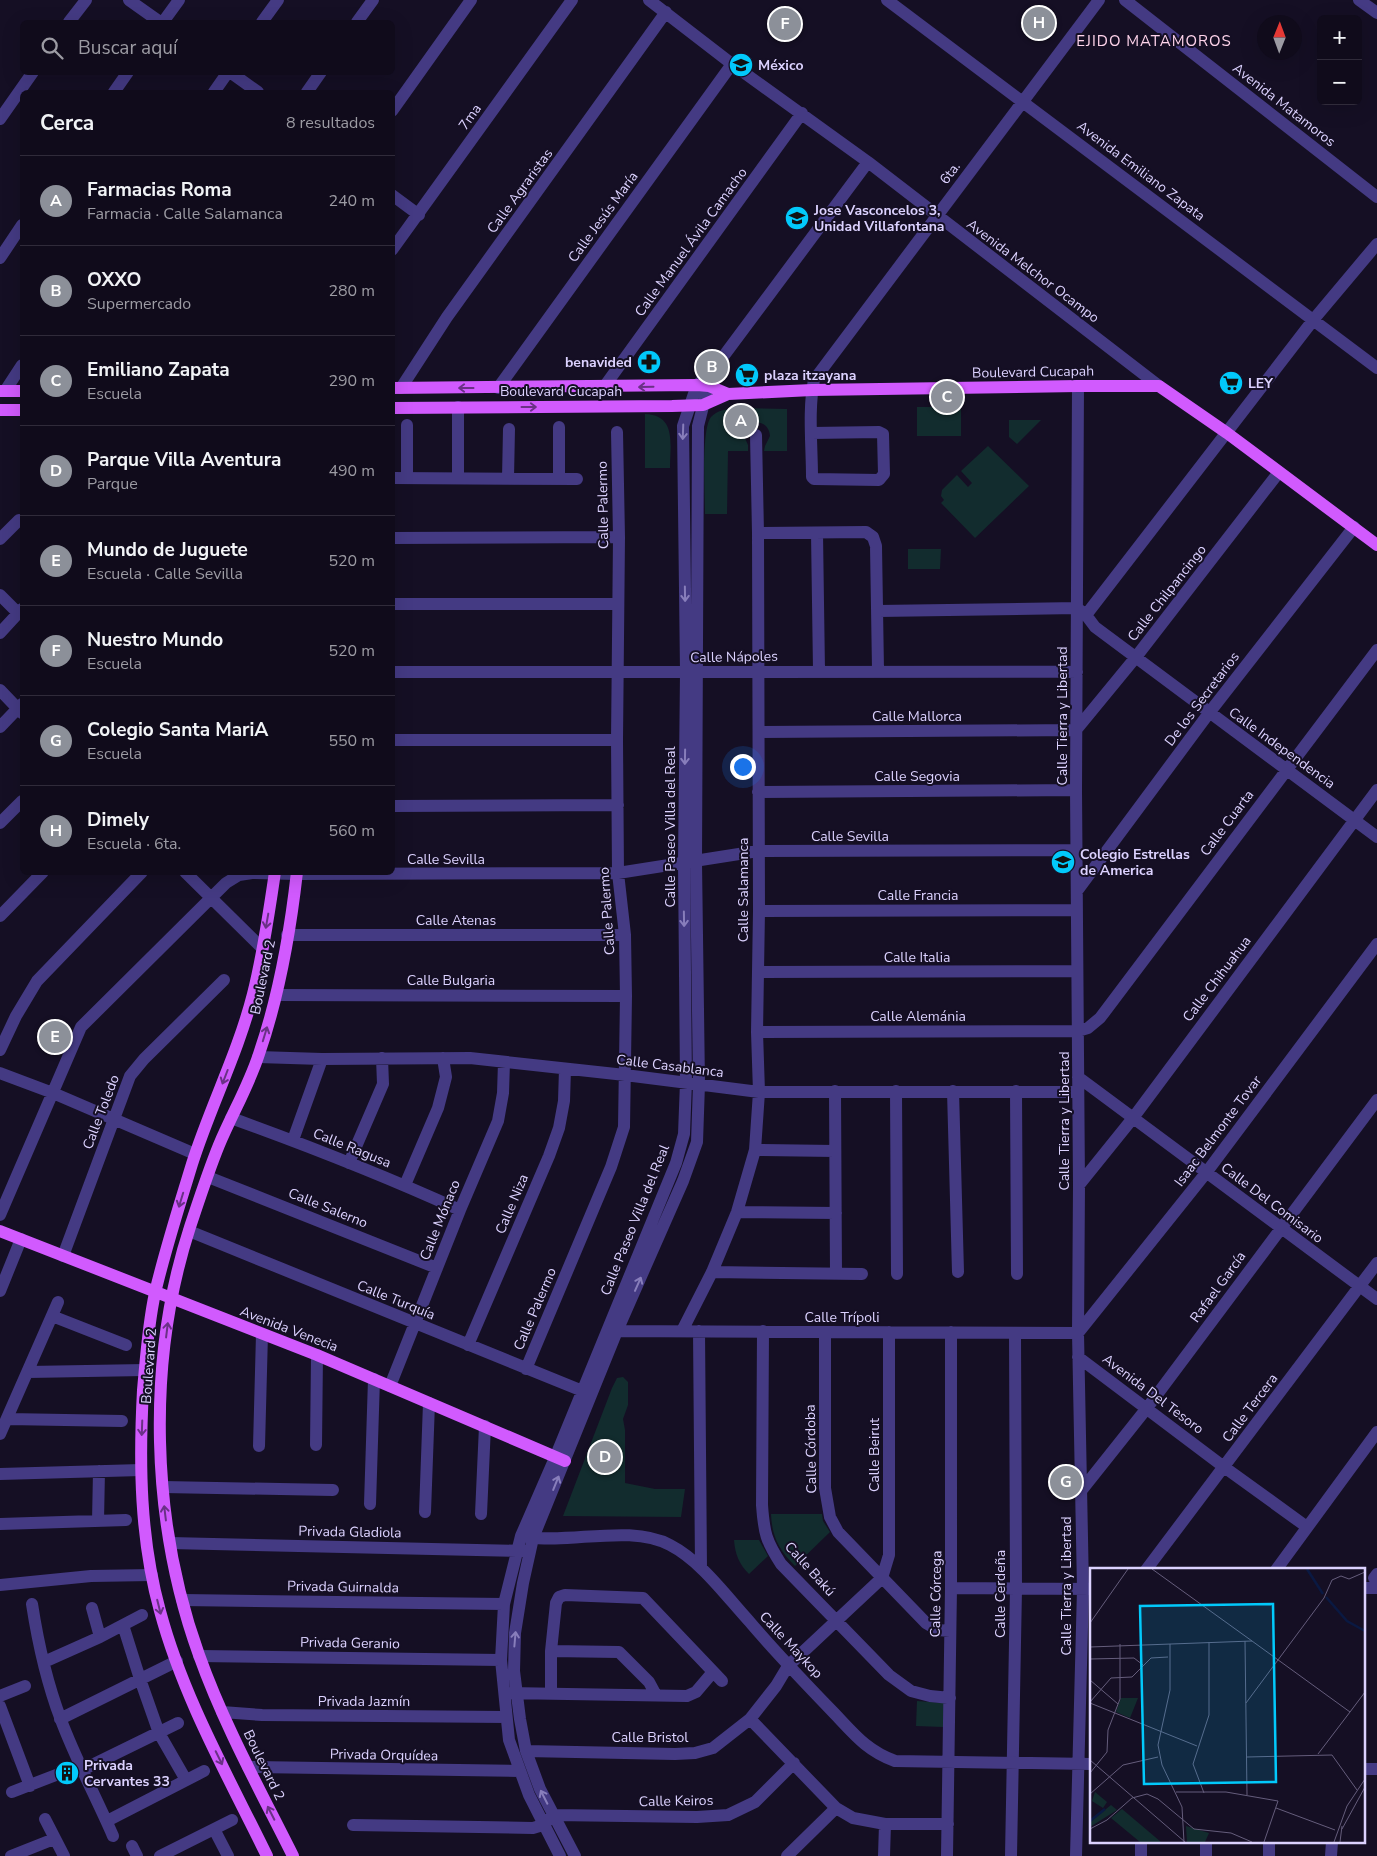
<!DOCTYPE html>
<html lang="es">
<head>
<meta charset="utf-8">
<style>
  :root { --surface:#100b1b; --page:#191424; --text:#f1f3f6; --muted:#9c9ba3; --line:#302b3a; --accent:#8c9099 }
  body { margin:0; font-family:"Nunito Sans",sans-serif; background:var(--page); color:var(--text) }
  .controls { position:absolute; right:15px; top:15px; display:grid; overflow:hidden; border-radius:8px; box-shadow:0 5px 20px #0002 }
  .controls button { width:45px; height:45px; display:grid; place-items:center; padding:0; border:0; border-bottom:1px solid var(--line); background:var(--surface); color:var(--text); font:25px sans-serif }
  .compass { position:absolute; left:1257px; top:15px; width:45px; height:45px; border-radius:50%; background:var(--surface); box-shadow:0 5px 20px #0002; rotate:1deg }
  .you { position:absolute; left:742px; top:766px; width:18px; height:18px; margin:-12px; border:4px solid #fff; border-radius:50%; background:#1a73e8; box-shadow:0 0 0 8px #1a73e833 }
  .badge { display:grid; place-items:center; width:32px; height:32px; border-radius:50%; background:var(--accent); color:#fff; font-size:16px; font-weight:700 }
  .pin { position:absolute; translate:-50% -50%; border:2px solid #fff; box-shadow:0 1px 5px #0006 }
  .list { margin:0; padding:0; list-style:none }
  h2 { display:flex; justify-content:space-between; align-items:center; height:65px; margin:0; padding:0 20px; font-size:21px }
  h2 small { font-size:16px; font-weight:400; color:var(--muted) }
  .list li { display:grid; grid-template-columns:32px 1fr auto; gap:15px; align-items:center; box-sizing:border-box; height:90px; padding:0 20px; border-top:1px solid var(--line) }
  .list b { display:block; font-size:19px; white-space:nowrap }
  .list p { margin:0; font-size:16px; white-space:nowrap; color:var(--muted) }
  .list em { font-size:16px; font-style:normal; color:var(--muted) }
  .icon { flex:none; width:28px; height:28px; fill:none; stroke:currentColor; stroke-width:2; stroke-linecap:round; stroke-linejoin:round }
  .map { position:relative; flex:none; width:1377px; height:1856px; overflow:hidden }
  .search { position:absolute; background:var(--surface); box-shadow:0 5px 20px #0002; left:20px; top:20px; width:375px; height:55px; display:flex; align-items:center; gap:12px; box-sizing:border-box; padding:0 18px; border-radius:8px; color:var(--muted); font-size:19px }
  .panel { position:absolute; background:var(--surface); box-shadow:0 5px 20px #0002; left:20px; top:90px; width:375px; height:785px; border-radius:8px }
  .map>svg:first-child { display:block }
</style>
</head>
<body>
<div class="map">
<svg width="1377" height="1856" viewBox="0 0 1377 1856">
  <rect width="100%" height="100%" fill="#150f24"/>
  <!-- green -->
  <path fill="#122c2e" d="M917,407H961V436H917Z
    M736,408L787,409V451H764L765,446L770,436C769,418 745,418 744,436L748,445V451H728L727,514H705C705,496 701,429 711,417C717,410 728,409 736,408Z
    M645,414C677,415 670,445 670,468H645Z
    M1009,420H1041L1017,444L1009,437Z
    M988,446L1029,486L975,538L941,503L944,500L941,496L942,490L957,475L968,487L972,483L961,471Z
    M908,549H941L940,569H908Z
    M623,1377L628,1382V1405L623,1419L625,1430V1483L655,1489H685L681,1517L563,1516L612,1388L617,1378Z
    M771,1514H822L823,1521L830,1532L795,1566C779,1550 772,1537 771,1514Z
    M734,1540H759L768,1556L749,1574C739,1564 735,1554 734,1540Z
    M917,1701L944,1703L943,1727L916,1726Z"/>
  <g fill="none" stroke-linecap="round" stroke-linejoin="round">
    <!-- minor -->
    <path stroke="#443a83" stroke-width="12" d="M129,0L160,22
      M649,0L732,64L868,162L1159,386
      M887,0L1377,368
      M1125,0L1377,197
      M1359,0L1377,13
      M69,22L86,0
      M163,22L179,0
      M262,22L278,0
      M357,22L373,0
      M230,72L258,92
      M114,92L128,72
      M214,92L228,72
      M307,92L321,72
      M392,111L471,0
      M0,119L33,72
      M392,195L419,215
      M392,250L572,0
      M0,258L22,225
      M604,387L802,113
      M401,388L447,317L666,12
      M498,388L732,64
      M5,391L22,365
      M407,425V478
      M559,427V478
      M812,433L879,432L883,434L884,474L879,480L814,479L812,477C812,446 808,410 814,380L1099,0
      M392,478L577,479
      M458,478V407
      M508,478L509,429
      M758,533L866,532L873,537L876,546L878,670
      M817,533L819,671
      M392,538L619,537
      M0,539L19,520
      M0,595L18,613
      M392,604H617
      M878,611L1077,608L1086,615L1095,627L1377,837
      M1086,615L1314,319L1377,244
      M0,633L22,609
      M392,672C621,672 849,670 1077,672
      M0,690L22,713
      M0,727L22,704
      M759,732L1076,730L1136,657L1279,472
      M392,740H617
      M758,792L1076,790
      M392,806L618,805
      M0,823L22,801
      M185,872L262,948
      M1077,891L1209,713L1354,527
      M759,911L1077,910
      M0,916L43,872
      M287,935H625
      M758,972L1077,971
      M277,995L626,996
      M757,1032L1078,1031L1088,1028L1100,1018L1377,650
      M0,1050L16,1016L37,981L142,872
      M258,1057L322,1059L470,1058L625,1075L759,1092H1078
      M0,1073L53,1093L195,1154
      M1078,1077L1377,1299
      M835,1091L836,1274
      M896,1091L897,1274
      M953,1091L958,1272
      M1016,1091L1017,1274
      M231,1118C309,1146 385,1176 460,1210
      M293,1140L322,1059
      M755,1150L835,1151
      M349,1163L383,1084L382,1058
      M208,1177L437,1268
      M405,1185L438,1108L446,1077L443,1058
      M1079,1185L1133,1118L1377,790
      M737,1212L836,1213
      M0,1215L81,1027L226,883L239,875L252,873L297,874L618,873L758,851L1077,850
      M189,1231L590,1394
      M63,1256L130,1076L144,1059L224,980
      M712,1272L862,1274
      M0,1291L21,1239
      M52,1316L126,1345
      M609,1331L1078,1333L1206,1173L1377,944
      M682,1331L712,1272L737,1212L755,1150L759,1092L757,1032L759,911L758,533L756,435
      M699,1331L701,1568
      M763,1331L762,1505C764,1533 766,1541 781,1564L889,1675L911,1691L930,1696L950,1698
      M825,1332V1488L830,1517L838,1532L926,1623L938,1630L950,1631
      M468,1345L549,1156L559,1128L564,1101L565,1069
      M1078,1357L1224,1467L1307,1527
      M526,1369L611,1167L624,1127L626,996L625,935L618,873L617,740L619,537L617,432
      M28,1372L145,1370
      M390,1386L460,1210L498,1121L503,1093L504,1062
      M8,1419L122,1421
      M0,1434L58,1302
      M316,1445L317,1355
      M259,1446L262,1334
      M0,1474L141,1470
      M163,1487L333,1490
      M1081,1491L1147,1408L1377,1100
      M370,1504L374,1379
      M425,1512L429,1403
      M481,1514L485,1426
      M98,1521L99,1471
      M0,1524L126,1520
      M528,1537C571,1544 630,1524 670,1545C701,1561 726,1596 749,1621C776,1653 805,1683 834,1713C854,1734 867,1751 895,1761L1091,1764
      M170,1543L525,1551
      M1146,1570L1377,1263
      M1276,1570L1377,1432
      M1374,1578L1377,1574
      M0,1585L91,1576L152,1575
      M951,1588L1091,1589
      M1363,1588H1377
      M182,1600L504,1604
      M32,1604C38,1643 47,1683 61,1720C76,1760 96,1797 113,1836
      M92,1608L100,1637
      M123,1625L140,1679L159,1733L186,1780
      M551,1651L619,1652L649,1682L656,1695
      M199,1656L501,1660
      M44,1662L100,1637L142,1615
      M508,1693L687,1696L696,1692L713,1672
      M551,1694V1651L556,1603L559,1597L565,1595L643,1598L722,1681
      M0,1696L25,1686
      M0,1706L30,1786
      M222,1712L262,1715L506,1717
      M60,1719L177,1661
      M750,1719L836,1808L853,1818L885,1824H948
      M526,1751L675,1754L695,1753L713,1748L750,1719L776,1686L788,1666L882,1578L889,1555V1332
      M248,1767L519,1771
      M1363,1769H1377
      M82,1770L178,1723
      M12,1792L56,1775
      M45,1819L64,1856
      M107,1821L204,1771
      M353,1825L533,1828L543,1825L554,1815L697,1817L728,1815L755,1802L794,1763
      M214,1829L228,1856
      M132,1846L137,1856
      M11,1856L54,1839
      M160,1856L232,1820
      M560,1856L529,1795L509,1740L501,1660L504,1604L521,1536L555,1458L676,1163L684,1134L686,1082L684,863L686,672L683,426L697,385L711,373L868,162
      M575,1856L540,1789L526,1751L520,1719L514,1671L515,1633L523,1583L533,1538L617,1331L683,1181L697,1142L699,1084L696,862L698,426L711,375
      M787,1856L836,1808
      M884,1856L885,1824
      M947,1856L951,1588V1332
      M1011,1856L1016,1589L1015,1333
      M1076,1856L1083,1589L1078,1333L1079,1185L1076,790L1078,386
      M1141,1856V1842
      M1206,1856V1842
      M1269,1856V1842
      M1331,1856L1332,1842"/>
    <!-- major -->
    <path stroke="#d15afe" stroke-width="12" d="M392,388L697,385L709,386L728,394
      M0,391H22
      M392,408L672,406L703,405L728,394L812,390L1078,386H1159L1227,433L1377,545
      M0,410H22
      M0,1231L317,1355L565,1461
      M267,1856C228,1776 183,1697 160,1611C140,1539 139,1464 143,1390C146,1358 148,1325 155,1293C165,1250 179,1207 192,1164C210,1107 238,1053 253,994C263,955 269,913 275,872
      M293,1856C260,1790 224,1725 199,1655C151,1522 146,1362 190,1227C199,1200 208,1172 219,1145C232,1114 249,1085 259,1054C279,996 290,934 297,872"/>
  </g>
  <!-- one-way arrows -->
  <defs><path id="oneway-shaft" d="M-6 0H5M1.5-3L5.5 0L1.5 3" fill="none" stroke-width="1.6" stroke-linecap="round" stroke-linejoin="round" transform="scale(1.25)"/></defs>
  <g stroke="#6a3186">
    <use href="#oneway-shaft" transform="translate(646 387) rotate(179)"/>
    <use href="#oneway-shaft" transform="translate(466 388) rotate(180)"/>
    <use href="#oneway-shaft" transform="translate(529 407)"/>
    <use href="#oneway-shaft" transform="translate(267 921) rotate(100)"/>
    <use href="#oneway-shaft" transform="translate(265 1034) rotate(-73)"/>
    <use href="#oneway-shaft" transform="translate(225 1077) rotate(111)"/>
    <use href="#oneway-shaft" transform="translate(181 1200) rotate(107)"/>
    <use href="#oneway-shaft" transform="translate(167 1330) rotate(-83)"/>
    <use href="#oneway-shaft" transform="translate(142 1428) rotate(92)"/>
    <use href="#oneway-shaft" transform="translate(165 1513) rotate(-97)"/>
    <use href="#oneway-shaft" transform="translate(159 1607) rotate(76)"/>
    <use href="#oneway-shaft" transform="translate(219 1758) rotate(64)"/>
    <use href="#oneway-shaft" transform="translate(271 1813) rotate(-117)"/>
  </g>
  <g stroke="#887ebb">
    <use href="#oneway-shaft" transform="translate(683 432) rotate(92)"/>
    <use href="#oneway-shaft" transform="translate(685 594) rotate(89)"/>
    <use href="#oneway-shaft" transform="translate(685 757) rotate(91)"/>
    <use href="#oneway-shaft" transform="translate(684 919) rotate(89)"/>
    <use href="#oneway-shaft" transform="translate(638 1284) rotate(-66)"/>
    <use href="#oneway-shaft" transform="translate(556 1483) rotate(-68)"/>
    <use href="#oneway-shaft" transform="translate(515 1639) rotate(-85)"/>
    <use href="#oneway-shaft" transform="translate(544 1797) rotate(-117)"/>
  </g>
  <!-- icons -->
  <defs>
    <g id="school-disc" transform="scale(1.25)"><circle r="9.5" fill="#02c9fb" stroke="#150f24"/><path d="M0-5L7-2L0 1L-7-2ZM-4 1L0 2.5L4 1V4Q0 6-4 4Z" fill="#111"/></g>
    <g id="university-disc" transform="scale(1.25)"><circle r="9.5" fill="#02c9fb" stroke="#150f24"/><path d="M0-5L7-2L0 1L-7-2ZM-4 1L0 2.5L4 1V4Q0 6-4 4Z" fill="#111"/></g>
    <g id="pharmacy-disc" transform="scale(1.25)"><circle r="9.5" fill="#02c9fb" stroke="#150f24"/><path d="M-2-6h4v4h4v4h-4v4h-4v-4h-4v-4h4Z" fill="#111"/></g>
    <g id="supermarket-disc" transform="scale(1.25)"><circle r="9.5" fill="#02c9fb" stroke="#150f24"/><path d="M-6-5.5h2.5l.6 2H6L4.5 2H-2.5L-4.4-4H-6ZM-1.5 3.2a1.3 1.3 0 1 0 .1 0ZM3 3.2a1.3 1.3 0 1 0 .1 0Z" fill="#111"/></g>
    <g id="building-disc" transform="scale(1.25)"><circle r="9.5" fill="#02c9fb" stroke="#150f24"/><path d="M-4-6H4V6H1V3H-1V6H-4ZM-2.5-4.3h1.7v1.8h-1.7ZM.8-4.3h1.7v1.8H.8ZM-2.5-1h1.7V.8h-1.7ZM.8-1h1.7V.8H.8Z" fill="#111"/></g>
  </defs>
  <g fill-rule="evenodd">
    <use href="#school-disc" x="741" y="65"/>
    <use href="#university-disc" x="797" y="218"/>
    <use href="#pharmacy-disc" x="649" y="362"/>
    <use href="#supermarket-disc" x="747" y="375"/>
    <use href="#supermarket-disc" x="1231" y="383"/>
    <use href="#school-disc" x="1063" y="862"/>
    <use href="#building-disc" x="67" y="1773"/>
  </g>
  <g text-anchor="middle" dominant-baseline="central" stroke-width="4" stroke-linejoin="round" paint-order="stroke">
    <!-- poi labels -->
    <g font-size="14" font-weight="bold" fill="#dcd2ff" stroke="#150f24" text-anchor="start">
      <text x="758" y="65">México</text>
      <text x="814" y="210">Jose Vasconcelos 3,<tspan x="814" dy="16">Unidad Villafontana</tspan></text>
      <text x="632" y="362" text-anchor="end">benavided</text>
      <text x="764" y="375">plaza itzayana</text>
      <text x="1248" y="383">LEY</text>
      <text x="1080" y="854">Colegio Estrellas<tspan x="1080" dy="16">de America</tspan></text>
      <text x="84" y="1765">Privada<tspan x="84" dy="16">Cervantes 33</tspan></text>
    </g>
    <!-- street labels -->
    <g font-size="14" fill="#dcd2ff" stroke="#150f24">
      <text transform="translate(1284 105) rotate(38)">Avenida Matamoros</text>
      <text transform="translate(470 117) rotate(-55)">7ma</text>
      <text transform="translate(1141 171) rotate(37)">Avenida Emiliano Zapata</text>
      <text transform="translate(950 173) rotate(-53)">6ta.</text>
      <text transform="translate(520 191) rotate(-54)">Calle Agraristas</text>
      <text transform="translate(603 217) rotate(-54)">Calle Jesús María</text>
      <text transform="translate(691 242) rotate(-54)">Calle Manuel Ávila Camacho</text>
      <text transform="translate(1033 271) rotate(37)">Avenida Melchor Ocampo</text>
      <text transform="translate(1033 372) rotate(-1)">Boulevard Cucapah</text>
      <text x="561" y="391">Boulevard Cucapah</text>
      <text transform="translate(603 505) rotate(-91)">Calle Palermo</text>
      <text transform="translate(1167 593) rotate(-52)">Calle Chilpancingo</text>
      <text transform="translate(734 657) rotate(-1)">Calle Nápoles</text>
      <text transform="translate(1202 699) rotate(-53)">De los Secretarios</text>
      <text x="917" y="716">Calle Mallorca</text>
      <text transform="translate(1062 716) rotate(-90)">Calle Tierra y Libertad</text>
      <text transform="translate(1282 748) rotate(36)">Calle Independencia</text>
      <text x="917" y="776">Calle Segovia</text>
      <text transform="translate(1227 823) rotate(-53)">Calle Cuarta</text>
      <text transform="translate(670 827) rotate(-90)">Calle Paseo Villa del Real</text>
      <text x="850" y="836">Calle Sevilla</text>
      <text x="446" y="859">Calle Sevilla</text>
      <text transform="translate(743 890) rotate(-90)">Calle Salamanca</text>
      <text x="918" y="895">Calle Francia</text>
      <text transform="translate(607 911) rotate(-94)">Calle Palermo</text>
      <text x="456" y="920">Calle Atenas</text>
      <text x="917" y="957">Calle Italia</text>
      <text transform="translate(263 977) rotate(-78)">Boulevard 2</text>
      <text transform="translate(1217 979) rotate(-53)">Calle Chihuahua</text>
      <text x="451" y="980">Calle Bulgaria</text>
      <text x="918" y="1016">Calle Alemánia</text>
      <text transform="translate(670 1066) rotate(7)">Calle Casablanca</text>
      <text transform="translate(101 1112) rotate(-69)">Calle Toledo</text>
      <text transform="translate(1064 1121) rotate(-90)">Calle Tierra y Libertad</text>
      <text transform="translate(1218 1131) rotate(-53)">Isaac Belmonte Tovar</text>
      <text transform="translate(352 1148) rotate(22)">Calle Ragusa</text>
      <text transform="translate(1272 1203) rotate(37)">Calle Del Comisario</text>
      <text transform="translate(512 1204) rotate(-67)">Calle Niza</text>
      <text transform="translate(328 1208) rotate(22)">Calle Salerno</text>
      <text transform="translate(440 1220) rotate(-68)">Calle Mónaco</text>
      <text transform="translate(635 1220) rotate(-68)">Calle Paseo Villa del Real</text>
      <text transform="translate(1218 1287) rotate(-54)">Rafael García</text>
      <text transform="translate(396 1300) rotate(22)">Calle Turquía</text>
      <text transform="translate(535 1309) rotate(-67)">Calle Palermo</text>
      <text x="842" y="1317">Calle Trípoli</text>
      <text transform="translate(289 1329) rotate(21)">Avenida Venecia</text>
      <text transform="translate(149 1366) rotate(-86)">Boulevard 2</text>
      <text transform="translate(1153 1394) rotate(37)">Avenida Del Tesoro</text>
      <text transform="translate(1250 1408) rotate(-53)">Calle Tercera</text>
      <text transform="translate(811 1449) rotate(-91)">Calle Córdoba</text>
      <text transform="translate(874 1455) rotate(-90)">Calle Beirut</text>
      <text transform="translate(350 1532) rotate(1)">Privada Gladiola</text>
      <text transform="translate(810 1569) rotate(48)">Calle Bakú</text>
      <text transform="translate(1066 1586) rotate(-90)">Calle Tierra y Libertad</text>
      <text transform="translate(343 1587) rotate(1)">Privada Guirnalda</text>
      <text transform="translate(936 1594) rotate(-89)">Calle Córcega</text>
      <text transform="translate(1000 1594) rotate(-90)">Calle Cerdeña</text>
      <text transform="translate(350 1643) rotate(1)">Privada Geranio</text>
      <text transform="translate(791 1645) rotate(47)">Calle Maykop</text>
      <text x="364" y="1701">Privada Jazmín</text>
      <text x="650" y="1737">Calle Bristol</text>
      <text transform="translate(384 1755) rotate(1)">Privada Orquídea</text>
      <text transform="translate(264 1765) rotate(64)">Boulevard 2</text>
      <text transform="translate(676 1801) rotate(-1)">Calle Keiros</text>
    </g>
    <!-- neighbourhood labels -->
    <g font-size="15" letter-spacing="1" fill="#ffd4eb" stroke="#150f24">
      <text x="1154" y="41">EJIDO MATAMOROS</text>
    </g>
  </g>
  <!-- overview -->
  <g transform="translate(1090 1568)">
    <rect width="275" height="275" fill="#150f24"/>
    <path d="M31,130H48L40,150L26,144ZM5,224L17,234L13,240L2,233ZM21,237L27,242L0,259V254ZM32,241L71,274H50L21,250ZM96,258L119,265L115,274H97Z" fill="#122c2e"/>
    <path fill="none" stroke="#0a1942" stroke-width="2.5" d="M217,1L233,26M236,29L257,53L275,63M0,253L15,241"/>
    <path fill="none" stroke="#655d7c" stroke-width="1" d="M62,1L162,73M0,55L38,1M155,73L157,227M80,76V122L68,177L72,197L92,239L94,274M0,79L162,73L260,144L275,124M0,91L44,90L53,97M0,112L28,136M0,134L21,110L42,109L61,90L78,89M0,135L107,178M156,135L234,30L242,12L251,8L259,11L275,4M228,186L260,144M157,189L242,187L267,222M0,192L95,274M0,205L17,184L18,162L30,131V76M86,224H136L188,233L174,274M114,225L103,196L119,147V74M0,226L33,197L68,189M186,240L245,262M0,261L17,252L42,230L57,226L68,231L104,261L141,265L162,274M252,261L275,219M244,274L257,238L275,211M250,274L252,258"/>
    <path fill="#02c9fb" fill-opacity="0.15" stroke="#02c9fb" stroke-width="2.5" d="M183,36L186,214L54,216L50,38Z"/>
    <rect width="275" height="275" fill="none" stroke="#dcd2ff" stroke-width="2.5"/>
  </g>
</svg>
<div class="controls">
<button>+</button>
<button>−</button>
</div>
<svg class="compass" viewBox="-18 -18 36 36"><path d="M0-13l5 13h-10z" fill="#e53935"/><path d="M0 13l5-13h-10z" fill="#9c9ba3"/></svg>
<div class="you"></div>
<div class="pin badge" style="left:741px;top:421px">A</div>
<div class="pin badge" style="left:712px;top:367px">B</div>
<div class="pin badge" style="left:947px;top:397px">C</div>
<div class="pin badge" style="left:605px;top:1457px">D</div>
<div class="pin badge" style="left:55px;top:1037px">E</div>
<div class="pin badge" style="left:785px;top:24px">F</div>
<div class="pin badge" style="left:1066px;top:1482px">G</div>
<div class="pin badge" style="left:1039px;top:23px">H</div>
<div class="search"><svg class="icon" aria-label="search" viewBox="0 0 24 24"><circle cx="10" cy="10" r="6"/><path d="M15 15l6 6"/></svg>Buscar aquí</div>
<section class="panel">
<h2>Cerca<small>8 resultados</small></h2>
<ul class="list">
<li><span class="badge">A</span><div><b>Farmacias Roma</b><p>Farmacia · Calle Salamanca</p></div><em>240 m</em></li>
<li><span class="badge">B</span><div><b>OXXO</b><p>Supermercado</p></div><em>280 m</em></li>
<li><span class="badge">C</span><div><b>Emiliano Zapata</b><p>Escuela</p></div><em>290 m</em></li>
<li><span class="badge">D</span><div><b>Parque Villa Aventura</b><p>Parque</p></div><em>490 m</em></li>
<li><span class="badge">E</span><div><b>Mundo de Juguete</b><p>Escuela · Calle Sevilla</p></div><em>520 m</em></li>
<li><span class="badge">F</span><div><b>Nuestro Mundo</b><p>Escuela</p></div><em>520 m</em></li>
<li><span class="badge">G</span><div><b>Colegio Santa MariA</b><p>Escuela</p></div><em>550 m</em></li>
<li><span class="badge">H</span><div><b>Dimely</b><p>Escuela · 6ta.</p></div><em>560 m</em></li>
</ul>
</section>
</div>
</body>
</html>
